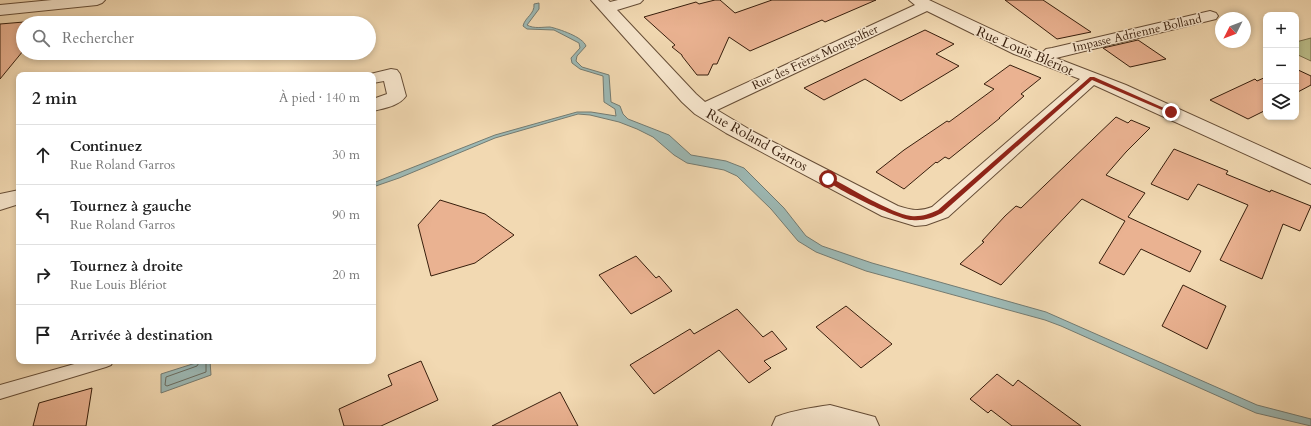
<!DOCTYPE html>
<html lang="fr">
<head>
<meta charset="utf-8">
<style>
  :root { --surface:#fff; --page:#f2f2f2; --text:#222; --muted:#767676; --line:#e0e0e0 }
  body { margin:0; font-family:Cardo,serif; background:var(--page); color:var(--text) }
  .controls { position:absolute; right:12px; top:12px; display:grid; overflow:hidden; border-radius:8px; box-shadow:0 2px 6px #0003 }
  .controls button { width:36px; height:36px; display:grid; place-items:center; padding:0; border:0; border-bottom:1px solid var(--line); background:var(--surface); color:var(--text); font:20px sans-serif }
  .compass { position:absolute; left:1215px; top:12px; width:36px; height:36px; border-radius:50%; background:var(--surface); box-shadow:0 2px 6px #0003; rotate:228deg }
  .stop { position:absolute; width:12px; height:12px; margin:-9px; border:3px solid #8f2418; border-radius:50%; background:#fff }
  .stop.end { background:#8f2418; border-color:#fff; box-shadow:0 1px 4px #0008 }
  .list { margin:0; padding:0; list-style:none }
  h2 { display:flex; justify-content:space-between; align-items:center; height:52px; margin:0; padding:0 16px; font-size:17px }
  h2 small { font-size:13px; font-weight:400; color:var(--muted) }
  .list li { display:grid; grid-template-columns:26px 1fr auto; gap:12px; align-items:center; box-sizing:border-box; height:60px; padding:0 16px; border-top:1px solid var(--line) }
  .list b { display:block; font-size:15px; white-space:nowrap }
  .list p { margin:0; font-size:13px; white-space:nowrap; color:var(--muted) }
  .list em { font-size:13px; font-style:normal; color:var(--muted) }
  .icon { flex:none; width:22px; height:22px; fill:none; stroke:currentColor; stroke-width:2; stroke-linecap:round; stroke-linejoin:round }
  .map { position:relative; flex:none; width:1311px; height:426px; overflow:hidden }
  .search { position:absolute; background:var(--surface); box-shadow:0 2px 6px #0003; left:16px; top:16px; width:360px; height:44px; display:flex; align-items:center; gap:10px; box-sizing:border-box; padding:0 14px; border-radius:22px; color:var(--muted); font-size:15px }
  .panel { position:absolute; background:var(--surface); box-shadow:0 2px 6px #0003; left:16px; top:72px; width:360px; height:292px; border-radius:8px }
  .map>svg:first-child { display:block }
</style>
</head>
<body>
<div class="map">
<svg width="1311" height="426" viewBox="0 0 1311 426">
  <rect width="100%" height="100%" fill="#f2d9b2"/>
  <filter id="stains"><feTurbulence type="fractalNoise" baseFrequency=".005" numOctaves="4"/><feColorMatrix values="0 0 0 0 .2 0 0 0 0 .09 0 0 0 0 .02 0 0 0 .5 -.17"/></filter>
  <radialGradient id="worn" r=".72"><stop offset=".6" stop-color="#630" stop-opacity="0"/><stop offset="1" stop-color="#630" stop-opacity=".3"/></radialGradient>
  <!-- green -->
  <path fill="#bcbf8b" stroke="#7a6e4c" d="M1311,38V61L1296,54V42Z"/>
  <!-- water -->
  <path fill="#9db9b5" stroke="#747b71" d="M539,3V9L527,25C534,29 542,27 550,27C559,29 583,37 586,46L577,56L576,61L582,67L609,75L611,102L620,106L623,114L628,119L669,135L691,155L726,161L744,168L784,208L806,236L822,246L872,263L1046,312L1257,405L1311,419V426L1256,413L1061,326L1045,320L866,271L816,252L798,241L771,209L737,176L724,170L687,163L674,155L653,137L637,129L619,122L590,115L578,114L495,138L399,178L373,187V183L495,135L577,112H591L616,116L615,109L604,102L603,76L580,69L572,63L571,58L580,48L579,43L554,30L527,29L523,26C525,17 535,14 534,4Z
    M202,361H210L211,375L161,393V374Z"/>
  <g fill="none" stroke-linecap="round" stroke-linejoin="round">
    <!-- shore -->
    <path stroke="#6a6c60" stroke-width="1" d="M200,361L197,366L166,377L165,385L167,386L206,372V361"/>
  </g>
  <!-- building -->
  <path fill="#eab291" stroke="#371e0c" d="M715,0H720L735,13L772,0H876L825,22L822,20L750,51L729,37L717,64H713L708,75H697L682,56V55L672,47L675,45L644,17L696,2L699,4Z
    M1005,0H1043L1091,32L1057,39Z
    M48,20L46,23H23V51L0,79V24Z
    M925,30L954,44L936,54L959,66L901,101L865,79L824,100L804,88Z
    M1138,40L1166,59L1130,67L1103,48Z
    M1010,65L1041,78L1021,94L1024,96L999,118H1000L949,159L945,157L937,163L936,162L904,189L876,172L904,150L947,121L949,122L994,89L984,84Z
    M1296,69L1311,76V85L1296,93Z
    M1266,77V110L1248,119L1210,100L1255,79L1257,81Z
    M1116,117L1128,123L1131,120L1150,128L1126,152L1106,175L1145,193L1128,217L1201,251L1190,272L1141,249L1124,275L1099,263L1125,221L1082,199L1001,285L960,264L984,242L982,241L1005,216L1016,206L1021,208Z
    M1174,149L1228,171L1226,174L1270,192L1271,190L1311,206L1300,231L1283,224L1262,279L1220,260L1248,205L1198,184L1188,200L1151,184Z
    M440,200L485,214L514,235L475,263L431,276L418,225Z
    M636,256L656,278L659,276L672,291L631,314L599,275Z
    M1183,285L1226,306L1207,349L1162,326Z
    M846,306L892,344L861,368L816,327Z
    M737,309L763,337L772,331L787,349L764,361L771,368L749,383L719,350L654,394L630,365L690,329L694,334Z
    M421,361L438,400L381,426H344L339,409L392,385L388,375Z
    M997,374L1013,386L1018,380L1081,426H1012L991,410L988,413L970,399Z
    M92,388L86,426H33L39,403Z
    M560,392L578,426H492Z"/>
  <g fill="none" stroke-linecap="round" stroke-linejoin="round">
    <!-- service casing -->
    <g stroke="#664d36" stroke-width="2">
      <path id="service" d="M85,361H113L111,365L106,367L0,399V385Z"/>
    </g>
    <!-- minor casing -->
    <g stroke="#664d36" stroke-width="2">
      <path id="minor" d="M52,0H105L102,3L97,5L0,15V5Z
        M591,0H608L610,2L618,0H643L640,3L617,10L696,94L705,102L915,5L909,0H929L1042,53L1046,49L1052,48L1210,11L1216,13L1218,16L1216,19L1056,58L1126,85L1311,169V184L1094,85L948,217L926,225L915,226L882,216L726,133L695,114L682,102ZM927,11L1014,54L1080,79L932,207C920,212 910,210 898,206L752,131L717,110Z
        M391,69L397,70L400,74L406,96C399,106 385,108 373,111V99L387,94L384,81L373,83V75H366Z
        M19,190V204L0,210V194Z
        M830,405L875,417L879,426H772L776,417C794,410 811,408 830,405Z"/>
    </g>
    <!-- service -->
    <use href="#service" fill="#f7e6cd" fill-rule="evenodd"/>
    <!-- minor -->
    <use href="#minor" fill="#f7e6cd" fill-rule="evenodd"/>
  </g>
  <!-- route -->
  <path fill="#8f2418" d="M1090,77H1094L1173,112L1169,113L1092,80L942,213C932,218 924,221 912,220C899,220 835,189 825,179L831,178C851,188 890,213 911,216C921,217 929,214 938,210Z"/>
  <g text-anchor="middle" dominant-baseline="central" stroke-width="3" stroke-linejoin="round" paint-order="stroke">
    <!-- far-street labels -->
    <g font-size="12" fill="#371e0c" stroke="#f7e6cd">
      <text transform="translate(1137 33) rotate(-13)">Impasse Adrienne Bolland</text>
      <text transform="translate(815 57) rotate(-25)">Rue des Frères Montgolfier</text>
    </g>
    <!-- street labels -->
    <g font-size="14" fill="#371e0c" stroke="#f7e6cd">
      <text transform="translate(1025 51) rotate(23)">Rue Louis Blériot</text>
      <text transform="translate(757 140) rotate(29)">Rue Roland Garros</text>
    </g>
  </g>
  <rect width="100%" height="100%" filter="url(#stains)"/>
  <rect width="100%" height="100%" fill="url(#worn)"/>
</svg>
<div class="controls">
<button>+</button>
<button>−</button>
<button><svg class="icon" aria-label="layers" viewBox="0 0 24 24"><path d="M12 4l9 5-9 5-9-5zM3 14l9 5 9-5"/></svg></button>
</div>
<svg class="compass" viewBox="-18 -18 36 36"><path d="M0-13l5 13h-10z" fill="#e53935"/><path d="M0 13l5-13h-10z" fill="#767676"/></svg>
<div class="stop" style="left:828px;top:179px"></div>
<div class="stop end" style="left:1171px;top:112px"></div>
<div class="search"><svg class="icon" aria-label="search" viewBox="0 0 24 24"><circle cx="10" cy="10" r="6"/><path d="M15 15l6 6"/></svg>Rechercher</div>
<section class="panel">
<h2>2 min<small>À pied · 140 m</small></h2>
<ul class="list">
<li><svg class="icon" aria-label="ahead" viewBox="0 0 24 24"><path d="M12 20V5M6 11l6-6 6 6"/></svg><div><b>Continuez</b><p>Rue Roland Garros</p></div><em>30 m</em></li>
<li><svg class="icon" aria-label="left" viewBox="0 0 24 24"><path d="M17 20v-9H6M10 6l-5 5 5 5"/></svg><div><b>Tournez à gauche</b><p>Rue Roland Garros</p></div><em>90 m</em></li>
<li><svg class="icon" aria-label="right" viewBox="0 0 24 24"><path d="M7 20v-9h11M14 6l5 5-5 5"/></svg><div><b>Tournez à droite</b><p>Rue Louis Blériot</p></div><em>20 m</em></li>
<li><svg class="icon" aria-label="arrive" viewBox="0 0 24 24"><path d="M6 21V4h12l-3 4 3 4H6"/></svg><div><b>Arrivée à destination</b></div></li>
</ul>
</section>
</div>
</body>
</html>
